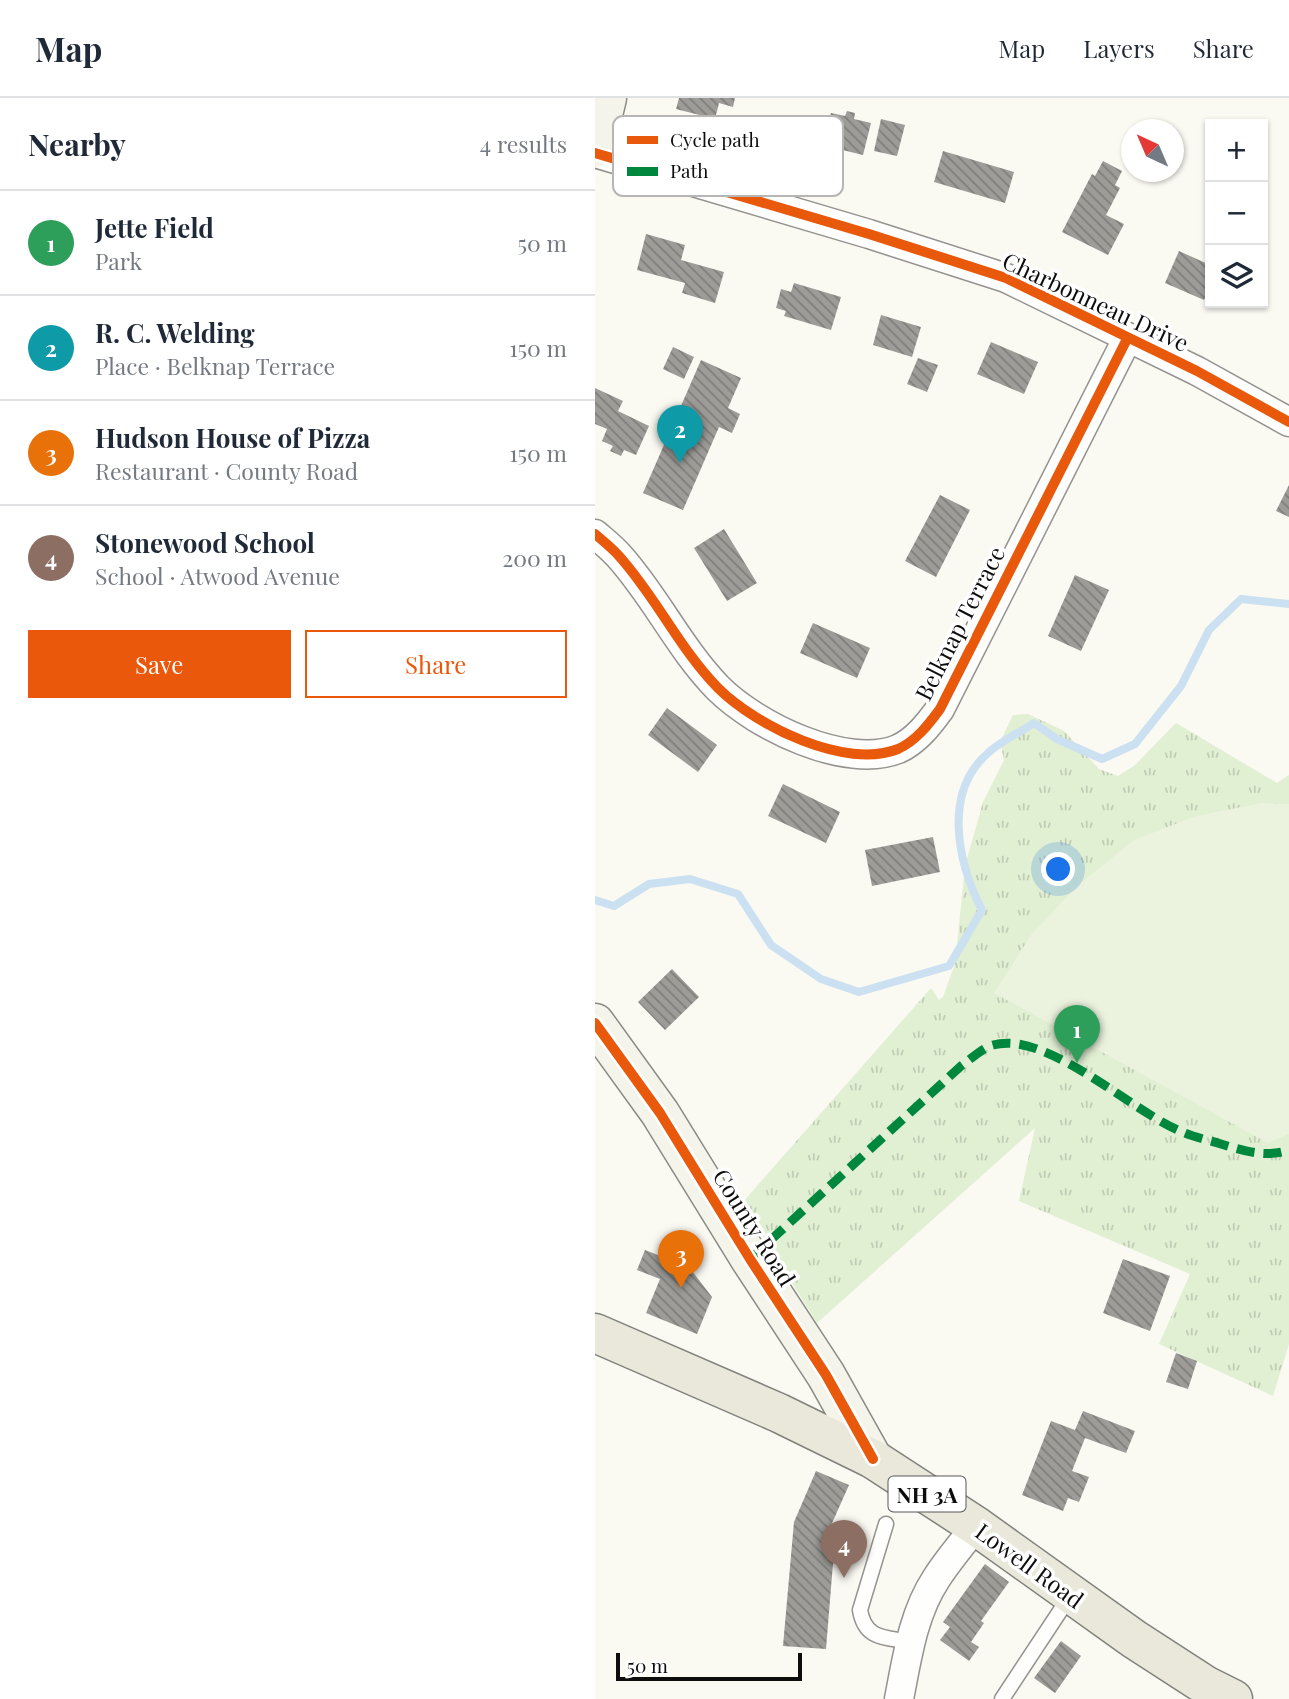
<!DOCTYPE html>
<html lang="en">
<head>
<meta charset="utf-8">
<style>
  :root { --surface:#fff; --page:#f6f6f7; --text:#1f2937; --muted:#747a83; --line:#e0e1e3; --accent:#ea580c }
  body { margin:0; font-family:"Playfair Display",serif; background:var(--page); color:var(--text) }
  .controls { position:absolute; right:21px; top:21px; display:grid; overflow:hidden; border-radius:0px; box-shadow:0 2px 5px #0004 }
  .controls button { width:63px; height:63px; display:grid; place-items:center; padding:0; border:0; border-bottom:2px solid var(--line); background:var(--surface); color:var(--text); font:35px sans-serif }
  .compass { position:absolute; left:526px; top:21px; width:63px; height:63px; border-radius:50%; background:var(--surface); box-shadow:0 2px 5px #0004; rotate:316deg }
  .scale { position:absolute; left:21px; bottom:18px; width:186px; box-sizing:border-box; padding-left:7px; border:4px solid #0d0d0d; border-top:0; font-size:19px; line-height:24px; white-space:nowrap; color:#0d0d0d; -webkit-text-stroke:5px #fff; paint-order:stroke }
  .you { position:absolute; left:464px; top:772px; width:24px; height:24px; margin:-18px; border:5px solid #fff; border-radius:50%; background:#1a73e8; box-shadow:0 0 0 10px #1a73e833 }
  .badge { display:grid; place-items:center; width:46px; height:46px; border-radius:50%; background:var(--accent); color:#fff; font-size:23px; font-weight:700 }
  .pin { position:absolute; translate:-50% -58px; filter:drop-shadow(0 2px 4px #0008) }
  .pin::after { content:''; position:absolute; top:37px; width:24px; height:21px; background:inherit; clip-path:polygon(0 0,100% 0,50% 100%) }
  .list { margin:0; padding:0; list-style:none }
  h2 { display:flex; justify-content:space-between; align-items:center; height:91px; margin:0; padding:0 28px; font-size:30px }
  h2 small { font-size:23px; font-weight:400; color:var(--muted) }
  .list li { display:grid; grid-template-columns:46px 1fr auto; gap:21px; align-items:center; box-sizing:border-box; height:105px; padding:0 28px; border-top:2px solid var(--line) }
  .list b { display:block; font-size:26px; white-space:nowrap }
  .list p { margin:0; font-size:23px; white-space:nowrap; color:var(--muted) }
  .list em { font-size:23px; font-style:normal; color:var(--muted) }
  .actions { display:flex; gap:14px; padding:21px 28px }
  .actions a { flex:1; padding:16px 0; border:2px solid var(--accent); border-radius:0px; text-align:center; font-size:24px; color:var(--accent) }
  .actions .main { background:var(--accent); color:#fff }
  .icon { flex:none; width:38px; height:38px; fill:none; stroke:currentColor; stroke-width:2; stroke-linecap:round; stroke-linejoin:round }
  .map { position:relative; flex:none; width:694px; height:1601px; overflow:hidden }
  header { display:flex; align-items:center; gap:42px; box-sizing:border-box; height:98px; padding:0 35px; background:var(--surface); border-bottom:2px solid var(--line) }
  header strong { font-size:33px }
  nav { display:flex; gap:38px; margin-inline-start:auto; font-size:24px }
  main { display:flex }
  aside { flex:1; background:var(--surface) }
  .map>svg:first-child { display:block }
</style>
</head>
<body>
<header>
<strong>Map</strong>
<nav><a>Map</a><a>Layers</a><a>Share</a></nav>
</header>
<main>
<aside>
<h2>Nearby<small>4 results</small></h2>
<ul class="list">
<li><span class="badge" style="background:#2e9e5b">1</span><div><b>Jette Field</b><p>Park</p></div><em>50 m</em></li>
<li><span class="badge" style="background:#0f9aa8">2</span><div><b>R. C. Welding</b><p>Place · Belknap Terrace</p></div><em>150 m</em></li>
<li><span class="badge" style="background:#e8710a">3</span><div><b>Hudson House of Pizza</b><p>Restaurant · County Road</p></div><em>150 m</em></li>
<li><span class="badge" style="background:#8d6e63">4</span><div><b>Stonewood School</b><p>School · Atwood Avenue</p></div><em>200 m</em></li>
</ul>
<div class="actions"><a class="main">Save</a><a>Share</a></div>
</aside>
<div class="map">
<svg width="694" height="1601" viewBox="0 0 694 1601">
  <defs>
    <pattern id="park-tufts" width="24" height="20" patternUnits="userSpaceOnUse" patternTransform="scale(1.75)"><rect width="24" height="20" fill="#e1efd3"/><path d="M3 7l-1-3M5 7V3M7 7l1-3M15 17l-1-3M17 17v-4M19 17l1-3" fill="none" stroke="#c0ccb4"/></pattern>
    <pattern id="building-back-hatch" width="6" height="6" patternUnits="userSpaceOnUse" patternTransform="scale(1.75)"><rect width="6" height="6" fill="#9d9c98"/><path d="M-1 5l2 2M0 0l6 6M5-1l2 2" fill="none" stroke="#7e7e7a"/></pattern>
  </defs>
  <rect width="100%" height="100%" fill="#faf9f2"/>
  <!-- park -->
  <path fill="url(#park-tufts)" d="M433,616L469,633L504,671L523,678L540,667L581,625L682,685L694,677V1246L678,1298L564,1246L595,1176L424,1103L440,1030L222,1225L147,1105L336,890L344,902L348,899L360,866L370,768L388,704L409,662L405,644L418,617Z"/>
  <!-- pitch -->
  <path fill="#ebf2dd" d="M667,705L694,706V1036L673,1045L399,895L436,837L482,788L539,742L601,718Z"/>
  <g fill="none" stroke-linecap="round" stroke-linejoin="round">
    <!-- stream -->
    <path stroke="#cbe0f1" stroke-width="8" d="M0,802L19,808L54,786L95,781L143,796L176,847L226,881L264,894L354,868L387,812C363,765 347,695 393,655C406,643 424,635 439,625L462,641L507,661L540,646L586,588L614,532L646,501L694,506"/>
  </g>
  <!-- building -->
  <path fill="url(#building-back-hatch)" d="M84,0H140L138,9L124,5L120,21L81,11Z
    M252,13L260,15L259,21L276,25L268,57L227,47L236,15L250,18Z
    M286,21L310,27L302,58L279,53Z
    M348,53L419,74L410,105L339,84Z
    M508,63L527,73L520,87L525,90L511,117L529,126L513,157L467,134L497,76L500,78Z
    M51,136L90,147L86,162L129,174L120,205L87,195L90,185L42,172Z
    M584,153L615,167V189L609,202L570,185Z
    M199,185L246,199L236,232L189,218L191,213L181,210L186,191L196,194Z
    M286,217L326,229L317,259L278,247Z
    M396,244L443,264L429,296L382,276Z
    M78,249L99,259L89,281L68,271Z
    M323,260L343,267L332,294L312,286Z
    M106,262L146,280L133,310L145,316L137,335L124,329L88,412L48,395Z
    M0,290L28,303L23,313L54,328L41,357L29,352L26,358L15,353L18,348L7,343L12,331L0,326Z
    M694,387V419L681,413Z
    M345,397L375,412L341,479L310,463Z
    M129,431L162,485L132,503L99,450Z
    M480,477L514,492L486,553L453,538Z
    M218,525L275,550L262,580L205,555Z
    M72,610L122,647L103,674L53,637Z
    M188,686L245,714L231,745L173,718Z
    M338,739L345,774L277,788L270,752Z
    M77,871L104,899L70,932L43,904Z
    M50,1152L94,1169L117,1199L102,1236L51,1215L65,1181L42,1172Z
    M528,1161L575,1178L555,1233L508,1215Z
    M581,1255L602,1263L593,1291L571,1284Z
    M488,1313L540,1333L531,1355L490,1340L477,1373L494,1379L484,1404L473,1400L468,1413L427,1397L456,1323L480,1332Z
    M221,1373L254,1387L230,1441H240L231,1551L188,1548L199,1424Z
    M390,1466L414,1484L386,1523L389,1525L376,1544L384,1549L374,1563L345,1542L355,1529L348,1524Z
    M466,1543L486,1558L460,1595L439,1580Z"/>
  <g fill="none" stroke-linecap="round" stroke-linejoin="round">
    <!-- lane casing -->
    <g stroke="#949390" stroke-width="17">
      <path id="lane" d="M291,1426L265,1512C270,1542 290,1539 315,1544
        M407,1601L475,1498"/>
    </g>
    <!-- street casing -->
    <g stroke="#949390" stroke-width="31">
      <path id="street" d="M0,55L274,136L411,180L602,273L694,324
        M0,436C8,443 17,450 24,458C61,499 84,550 123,590C161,628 251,672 303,651C321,643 334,626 345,611L532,241
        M304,1601C312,1560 318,1516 341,1481C353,1462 368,1445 381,1428"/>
    </g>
    <!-- secondary casing -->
    <g stroke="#8a8a87" stroke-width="41">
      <path id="secondary" d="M0,50L12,0
        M0,925L65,1015L155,1161L231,1277L278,1361"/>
    </g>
    <!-- primary casing -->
    <g stroke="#81817d" stroke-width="41">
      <path id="primary" d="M0,1235L184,1315L278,1361L381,1428L539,1541L610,1587L638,1601"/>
    </g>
    <!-- lane -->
    <use href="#lane" stroke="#fefefd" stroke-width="14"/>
    <!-- street -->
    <use href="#street" stroke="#fefefd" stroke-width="28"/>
    <!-- secondary -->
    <use href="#secondary" stroke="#f4f4ea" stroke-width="38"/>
    <!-- primary -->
    <use href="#primary" stroke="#eae8da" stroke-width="38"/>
    <!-- quiet -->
    <path stroke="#00873e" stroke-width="9" stroke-dasharray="18 9" stroke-linecap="butt" d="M155,1161L366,968C376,961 387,950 398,947C451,932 535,1012 585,1033C598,1039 613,1042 626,1046C649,1053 671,1060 694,1052"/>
    <!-- cycleway casing -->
    <g stroke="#fff" stroke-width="15">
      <path id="cycleway" d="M0,55L274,136L411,180L602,273L694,324
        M0,436C8,443 17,450 24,458C61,499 84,550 123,590C161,628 251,672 303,651C321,643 334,626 345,611L532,241
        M0,925L65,1015L155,1161L231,1277L278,1361"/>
    </g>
    <!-- cycleway -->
    <use href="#cycleway" stroke="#e8590c" stroke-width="10"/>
  </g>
  <g text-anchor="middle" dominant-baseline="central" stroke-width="7" stroke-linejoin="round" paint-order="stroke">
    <!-- shield labels -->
    <rect fill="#fff" stroke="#565656" stroke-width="2" x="293.5" y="1378.5" width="77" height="35" rx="5"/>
    <g font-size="21" font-weight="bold" fill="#0d0d0d">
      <text x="332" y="1396">NH 3A</text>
    </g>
    <!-- street labels -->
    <g font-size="23" fill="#0d0d0d" stroke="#fff">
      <text transform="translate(501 203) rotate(25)">Charbonneau Drive</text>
      <text transform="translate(364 525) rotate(-63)">Belknap Terrace</text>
      <text transform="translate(160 1129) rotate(58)">County Road</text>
      <text transform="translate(435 1467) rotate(36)">Lowell Road</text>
    </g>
  </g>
  <!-- legend -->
  <rect x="18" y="18" width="230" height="80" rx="10" fill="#fff" stroke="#b6b6b6" stroke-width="2"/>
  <rect x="32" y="38" width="31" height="8" fill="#e8590c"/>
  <rect x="32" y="69" width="31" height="9" fill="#00873e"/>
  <g font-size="19" fill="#0d0d0d">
    <text x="75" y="49">Cycle path</text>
    <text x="75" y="80">Path</text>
  </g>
</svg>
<div class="controls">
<button>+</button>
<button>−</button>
<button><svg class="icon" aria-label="layers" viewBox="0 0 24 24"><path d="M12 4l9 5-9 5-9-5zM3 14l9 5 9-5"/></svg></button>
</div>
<svg class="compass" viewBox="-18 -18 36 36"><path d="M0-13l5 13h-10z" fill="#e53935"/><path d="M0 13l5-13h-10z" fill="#747a83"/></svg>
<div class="scale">50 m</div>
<div class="you"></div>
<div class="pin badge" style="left:482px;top:965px;background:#2e9e5b">1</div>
<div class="pin badge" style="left:85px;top:365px;background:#0f9aa8">2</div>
<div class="pin badge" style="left:86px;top:1190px;background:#e8710a">3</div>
<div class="pin badge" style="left:249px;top:1480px;background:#8d6e63">4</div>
</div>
</main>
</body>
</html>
